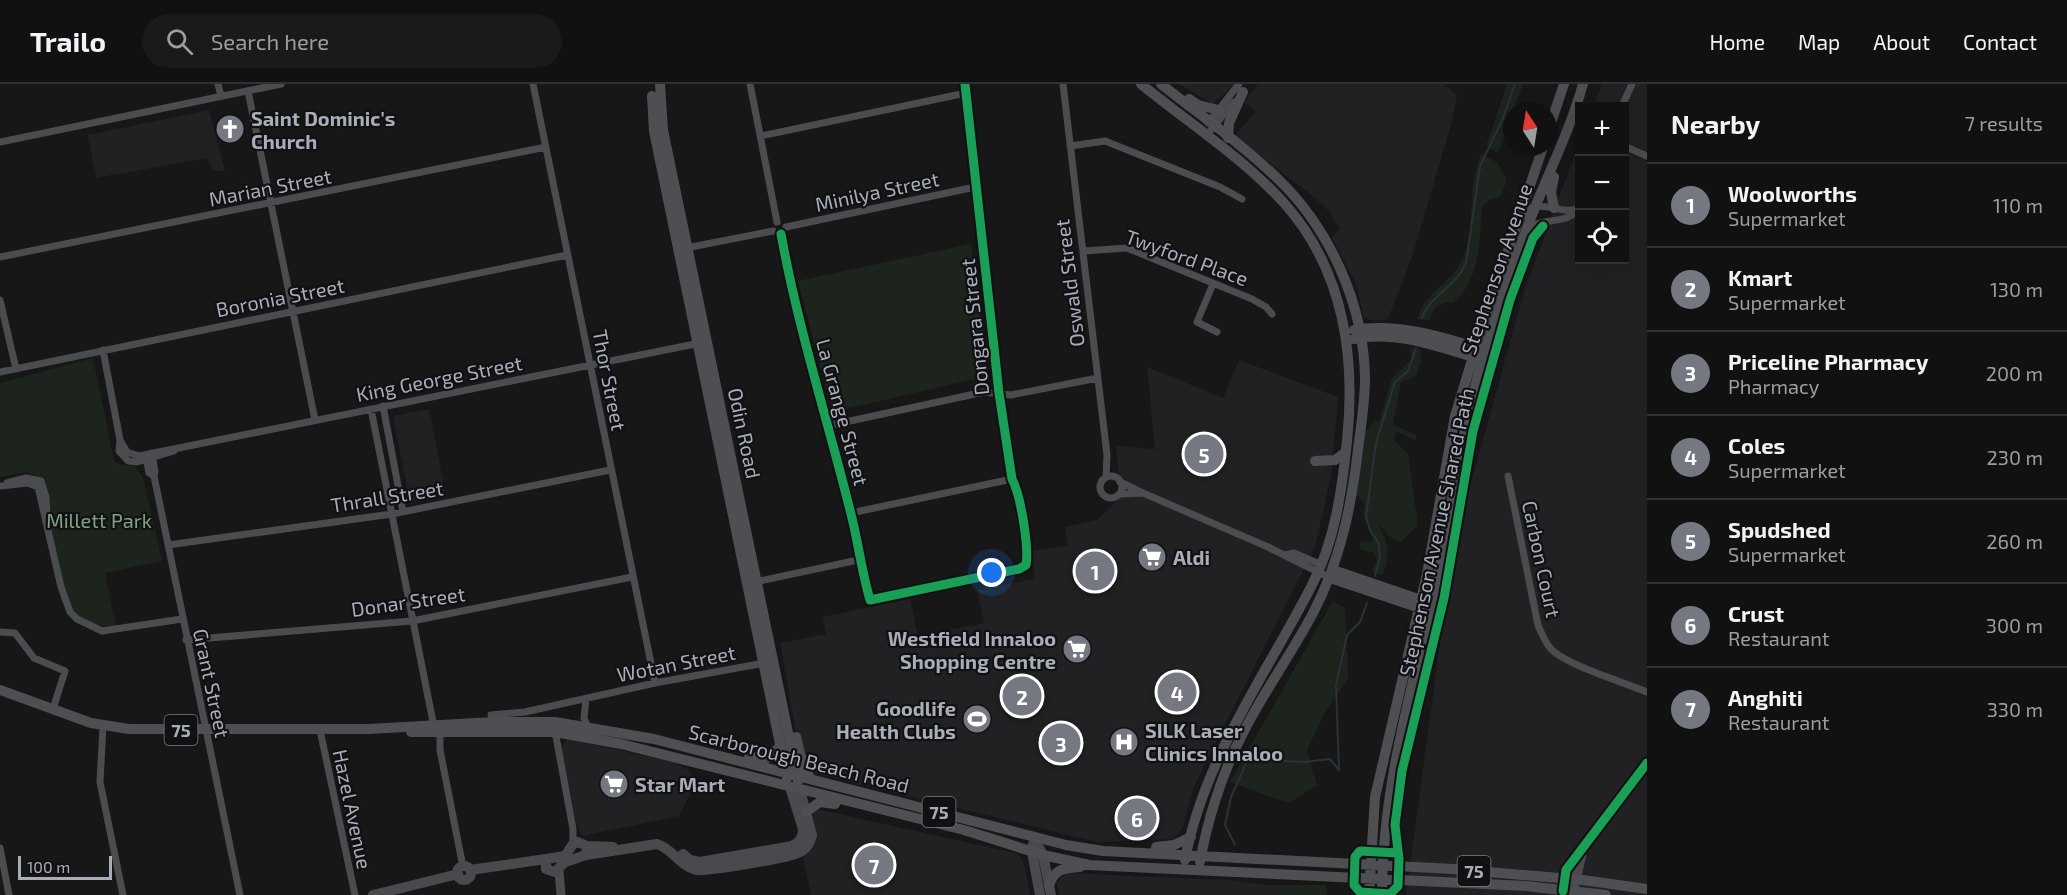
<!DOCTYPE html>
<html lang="en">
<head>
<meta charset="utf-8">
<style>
  :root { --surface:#111; --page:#1a1a1a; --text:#f1f3f6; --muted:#9c9d9f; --line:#303131; --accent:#757880 }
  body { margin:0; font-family:"Exo 2",sans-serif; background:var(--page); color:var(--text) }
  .controls { position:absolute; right:18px; top:18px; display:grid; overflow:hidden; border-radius:0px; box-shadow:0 6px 24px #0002 }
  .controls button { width:54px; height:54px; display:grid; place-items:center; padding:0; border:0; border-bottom:2px solid var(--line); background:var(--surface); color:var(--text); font:30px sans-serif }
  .compass { position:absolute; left:1503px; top:18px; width:54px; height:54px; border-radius:50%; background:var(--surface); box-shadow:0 6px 24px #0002; rotate:348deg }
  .scale { position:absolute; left:18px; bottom:15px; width:94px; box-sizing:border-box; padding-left:6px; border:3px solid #a8adb8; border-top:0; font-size:16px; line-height:21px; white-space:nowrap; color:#a8adb8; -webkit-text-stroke:4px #111113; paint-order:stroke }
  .you { position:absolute; left:992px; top:489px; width:21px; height:21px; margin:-15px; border:4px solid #fff; border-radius:50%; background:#1a73e8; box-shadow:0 0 0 9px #1a73e833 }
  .badge { display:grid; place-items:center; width:39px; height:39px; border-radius:50%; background:var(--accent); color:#fff; font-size:20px; font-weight:700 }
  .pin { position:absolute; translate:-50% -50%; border:3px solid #fff; box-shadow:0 2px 6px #0006 }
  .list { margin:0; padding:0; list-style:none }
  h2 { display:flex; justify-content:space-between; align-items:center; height:78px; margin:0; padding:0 24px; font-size:26px }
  h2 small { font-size:20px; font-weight:400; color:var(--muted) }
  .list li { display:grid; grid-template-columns:39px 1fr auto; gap:18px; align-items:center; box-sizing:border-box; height:84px; padding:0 24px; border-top:2px solid var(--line) }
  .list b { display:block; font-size:22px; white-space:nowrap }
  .list p { margin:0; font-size:20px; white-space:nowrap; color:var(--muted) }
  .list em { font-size:20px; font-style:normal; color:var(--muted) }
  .icon { flex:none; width:33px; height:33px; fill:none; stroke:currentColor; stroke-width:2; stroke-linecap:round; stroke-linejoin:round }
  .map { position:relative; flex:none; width:1647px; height:811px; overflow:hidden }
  header { display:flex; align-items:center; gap:36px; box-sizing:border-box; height:84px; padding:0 30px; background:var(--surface); border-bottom:2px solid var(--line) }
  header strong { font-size:28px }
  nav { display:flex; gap:33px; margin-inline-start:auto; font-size:21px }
  .search { width:420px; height:54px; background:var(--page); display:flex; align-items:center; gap:15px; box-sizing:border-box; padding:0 21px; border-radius:33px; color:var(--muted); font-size:22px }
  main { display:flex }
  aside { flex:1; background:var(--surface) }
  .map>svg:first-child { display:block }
</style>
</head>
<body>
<header>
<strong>Trailo</strong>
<div class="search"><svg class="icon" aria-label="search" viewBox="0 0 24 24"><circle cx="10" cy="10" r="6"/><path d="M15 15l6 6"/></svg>Search here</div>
<nav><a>Home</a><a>Map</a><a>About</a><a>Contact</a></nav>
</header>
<main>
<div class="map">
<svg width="1647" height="811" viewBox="0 0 1647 811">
  <rect width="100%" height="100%" fill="#171717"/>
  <!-- built -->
  <path fill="#212123" d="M1179,0H1235L1213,20Z
    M1258,0H1443L1457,11L1452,37L1413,170L1388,235L1376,237L1364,234L1357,202L1332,153L1340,145L1328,126L1308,108L1234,53L1256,27L1244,18Z
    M1602,0H1647V811H1406L1453,464L1524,208L1579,59L1580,176H1624V22H1593Z
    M209,26L225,87H213L207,74L96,94L88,51Z
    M1239,276L1338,313L1331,392L1315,463L1214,662L1193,705L1184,741L1174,755L1097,758L810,688L800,670L780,559L826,550L822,533L910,515L918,552L984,539L977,506L1035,495L1032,467L1067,462L1065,443L1097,436L1121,413L1116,362L1155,365L1147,283L1223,314Z
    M429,325L446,412L410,418L393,332Z
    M567,655L673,678L689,686L692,693L691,708L679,732L582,752L575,735L561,665Z
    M816,725L1015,769L1020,772L1025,784L1030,811H811L799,757Z
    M1069,789L1227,796L1267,801L1279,811H1059L1057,800L1062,792Z"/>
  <!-- green -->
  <path fill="#1d241e" d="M1507,0H1523L1498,69L1486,62Z
    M1481,70L1498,79L1507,97L1499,114L1489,116L1482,123C1479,158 1481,195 1453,219L1446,218L1435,224L1430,236L1418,235C1423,207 1452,201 1463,174C1476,141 1467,103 1481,70Z
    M971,160L988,292L832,328L798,197Z
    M1411,264L1421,266V279L1416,292L1401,298L1393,340L1417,352L1415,356L1396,347L1394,356L1408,370L1418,441L1400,459L1388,451L1376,437C1388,457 1392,470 1382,491L1372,488L1377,475L1373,468L1361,466L1359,461L1362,457L1372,458L1373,455L1363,430L1365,420L1357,411L1365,348L1376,337L1379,339L1392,294L1411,276Z
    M93,274L114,377L120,381L135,382L143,394L162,477L105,489L116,542C93,543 80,536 65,519L36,392L27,388L0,393V299Z
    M1333,517L1345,524L1348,594L1323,632L1307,666L1317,701L1288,719L1230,698Z
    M1267,801H1326L1327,811H1279Z"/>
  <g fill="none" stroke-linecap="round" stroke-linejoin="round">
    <!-- stream -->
    <path stroke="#2a3239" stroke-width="2" d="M1422,234C1431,210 1456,203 1466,179L1480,82L1503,34L1515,0
      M1375,492L1380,473L1379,460L1370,446L1366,433L1376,359L1395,298L1408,287L1416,264
      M1235,761L1225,741L1231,713L1248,675L1304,678L1330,675L1339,686L1336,601L1347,551L1360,538L1367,519"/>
    <!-- minor -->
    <path stroke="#4b4c50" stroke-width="7" d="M218,0L221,12
      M533,0L655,599
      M750,0L777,138
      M1063,0L1107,371L1106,393
      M248,7L315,336
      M1622,22L1632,0
      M1208,39L1239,0
      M761,52L966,9
      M1206,52L1234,18
      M0,58L281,0
      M1070,62L1105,57L1220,103L1242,115
      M1624,62L1647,72
      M1523,132C1535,110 1561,133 1580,124
      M786,143L975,103
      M1528,144C1544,133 1565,141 1578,126
      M781,150C798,244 827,334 850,426C858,456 861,485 870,516L1019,485L1026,481C1029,463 1021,412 1012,395L999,309L965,0
      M686,164L773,147
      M1084,167L1127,164L1252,215L1266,223L1272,230
      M0,173L546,63
      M1213,200L1197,238L1217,248
      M0,216L16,285
      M103,266L120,356L127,368L139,372L700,259
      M0,288L567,171
      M383,322L403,428
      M371,325L434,643
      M827,342L984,308L1011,311L1098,294
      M120,356L119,367L128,377L137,378L174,367
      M152,369L155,388L154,392L240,811
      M146,373L149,389L154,392
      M1508,392L1538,541C1542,550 1545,559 1552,566C1569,582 1623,598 1647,608
      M1100 403a11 11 0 1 1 22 0a11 11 0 1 1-22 0Z
      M1120,398L1143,409
      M7,399L26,394L41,397L46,413L47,433
      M1,402L27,399L38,403L61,503L70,528L77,535L102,547L182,535
      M1120,410L1143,409L1268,463L1330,494
      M851,429L1012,395
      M168,461L392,430L610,386
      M1285,471L1294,469L1322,481
      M755,498L858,476
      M0,548L15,549L34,574L65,587L53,625
      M186,556L412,537L632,493
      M586,615L584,634L588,643
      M491,631L525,628L655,599L765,579
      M103,642L100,698L123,811
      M320,646L355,811
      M555,647L573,745V760
      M440,648V666L463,783
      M0,764L9,811"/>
    <!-- tertiary -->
    <path stroke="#4b4c50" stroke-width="9" d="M559,787L561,811"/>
    <!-- secondary -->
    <path stroke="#4a4a4e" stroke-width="10" d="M1034,754L1043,771L1051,811
      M578,758L587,762L586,771L565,778L555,788L546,785V775L565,772L573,760Z
      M1033,760L1032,768L1040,811
      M587,762L613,763
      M683,770L690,776L700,778L792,762C800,758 803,754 803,745L790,703
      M586,771L657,760C673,765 680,782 696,786C704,788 788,774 798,769C806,766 810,759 812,751L800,706
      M457 789a7 7 0 1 1 14 0a7 7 0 1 1-14 0Z
      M470,786L546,775
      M1564,802L1566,786L1647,679
      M1574,803L1582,768
      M373,811L458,790"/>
    <!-- primary -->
    <path stroke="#4d4f52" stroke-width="10" d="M660,0L663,46L798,697
      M1141,0C1189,39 1243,74 1284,119C1344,186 1356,271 1347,357C1342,406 1335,457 1312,501C1266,591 1204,674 1185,776
      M1161,0C1200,31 1242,60 1278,95C1330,145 1364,221 1365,294C1365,318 1361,342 1358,366C1351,425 1340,478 1312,531C1289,574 1260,613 1239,657C1221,693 1207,738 1200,778
      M652,12L654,47L664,96L787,694
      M1189,15L1198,21L1219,26
      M1548,48L1564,0
      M1228,54L1229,39L1243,8
      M1554,93L1551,108L1554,124
      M1354,246C1396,239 1440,252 1480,265
      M1354,255C1396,246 1440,263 1479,275
      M1315,377L1335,376L1346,368
      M1333,486L1427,518
      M1330,494L1423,525
      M0,606L91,639L129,645H369L494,638H555L654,655L1066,761L1103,767L1453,785L1583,796L1647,805
      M411,648H555L621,660L964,746L1043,771L1089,781L1526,802L1606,811
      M796,653L802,678L810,694
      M749,673L767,674L780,663
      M806,728L820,718L835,720
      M1156,763L1174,761L1191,753
      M1049,802C1054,785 1063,784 1080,783
      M1369,811L1375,713L1427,490L1455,332L1479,253L1543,63
      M1382,811C1382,706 1411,609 1434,508C1453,423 1461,338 1489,255C1502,218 1513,181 1527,144C1545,95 1569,50 1583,0"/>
    <!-- cycleway casing -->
    <g stroke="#111113" stroke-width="13">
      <path id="cycleway" d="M781,150C798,244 827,334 850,426C858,456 861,485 870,516L1019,485L1026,481C1029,463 1021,412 1012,395L999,309L965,0
        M1398,769L1360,767L1355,773L1354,801L1360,808L1390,810L1398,802L1399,775L1395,741L1402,687L1444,514L1473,347L1510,216L1533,154L1543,142
        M1563,807L1566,786L1647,679"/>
    </g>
    <!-- cycleway -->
    <use href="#cycleway" stroke="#1a9f57" stroke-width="9"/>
  </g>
  <!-- icons -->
  <defs>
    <g id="church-disc" transform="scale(1.5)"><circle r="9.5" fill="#757880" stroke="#111113"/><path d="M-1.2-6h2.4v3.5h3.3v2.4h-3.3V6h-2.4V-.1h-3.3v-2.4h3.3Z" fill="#fff"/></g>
    <g id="supermarket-disc" transform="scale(1.5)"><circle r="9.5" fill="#757880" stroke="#111113"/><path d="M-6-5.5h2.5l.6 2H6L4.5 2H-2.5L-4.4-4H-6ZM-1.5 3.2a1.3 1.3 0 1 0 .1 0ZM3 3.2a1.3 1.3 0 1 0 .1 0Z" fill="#fff"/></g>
    <g id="stadium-disc" transform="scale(1.5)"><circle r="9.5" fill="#757880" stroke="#111113"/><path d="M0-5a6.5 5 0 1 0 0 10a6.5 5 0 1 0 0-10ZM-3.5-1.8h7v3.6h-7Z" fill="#fff"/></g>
    <g id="hospital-disc" transform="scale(1.5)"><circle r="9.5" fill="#757880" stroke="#111113"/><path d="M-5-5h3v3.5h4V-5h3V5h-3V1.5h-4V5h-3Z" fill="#fff"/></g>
  </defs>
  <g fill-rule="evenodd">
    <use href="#church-disc" x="230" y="45"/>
    <use href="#supermarket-disc" x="1152" y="473"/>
    <use href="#supermarket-disc" x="1077" y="565"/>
    <use href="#stadium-disc" x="977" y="635"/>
    <use href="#hospital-disc" x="1124" y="658"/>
    <use href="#supermarket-disc" x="614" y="700"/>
  </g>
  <g text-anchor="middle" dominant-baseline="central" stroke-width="4.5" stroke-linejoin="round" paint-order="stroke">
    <!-- shield labels -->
    <g fill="#111113" stroke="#7b7e86" stroke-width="1.5">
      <rect x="164.5" y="631" width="33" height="30" rx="4.5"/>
      <rect x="922.5" y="713" width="33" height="30" rx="4.5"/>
      <rect x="1457.5" y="772" width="33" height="30" rx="4.5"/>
    </g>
    <g font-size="18" font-weight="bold" fill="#a8adb8">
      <text x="181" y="646">75</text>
      <text x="939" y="728">75</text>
      <text x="1474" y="787">75</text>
    </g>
    <!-- poi labels -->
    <g font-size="20" font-weight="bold" fill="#a8adb8" stroke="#111113" text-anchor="start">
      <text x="251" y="34">Saint Dominic's<tspan x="251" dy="23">Church</tspan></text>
      <text x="1173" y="473">Aldi</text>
      <text x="1056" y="554" text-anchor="end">Westfield Innaloo<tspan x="1056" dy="23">Shopping Centre</tspan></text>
      <text x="956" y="624" text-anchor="end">Goodlife<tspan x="956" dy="23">Health Clubs</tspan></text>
      <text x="1145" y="646">SILK Laser<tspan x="1145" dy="23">Clinics Innaloo</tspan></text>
      <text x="635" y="700">Star Mart</text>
    </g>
    <!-- street labels -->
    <g font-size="20" fill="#a8adb8" stroke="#111113">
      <text transform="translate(270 103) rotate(-11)">Marian Street</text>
      <text transform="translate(877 107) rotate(-12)">Minilya Street</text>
      <text transform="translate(1187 173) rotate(20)">Twyford Place</text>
      <text transform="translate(1496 185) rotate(-71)">Stephenson Avenue</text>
      <text transform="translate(1069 199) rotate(-97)">Oswald Street</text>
      <text transform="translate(280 213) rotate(-11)">Boronia Street</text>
      <text transform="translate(974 243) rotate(-96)">Dongara Street</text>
      <text transform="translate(439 294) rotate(-11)">King George Street</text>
      <text transform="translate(610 296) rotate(79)">Thor Street</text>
      <text transform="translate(843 328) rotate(75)">La Grange Street</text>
      <text transform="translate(745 349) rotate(78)">Odin Road</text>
      <text transform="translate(387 412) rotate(-9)">Thrall Street</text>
      <text transform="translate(1436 448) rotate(-78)">Stephenson Avenue Shared Path</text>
      <text transform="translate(1542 475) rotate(78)">Carbon Court</text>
      <text transform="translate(408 517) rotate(-8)">Donar Street</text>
      <text transform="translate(676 579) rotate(-11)">Wotan Street</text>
      <text transform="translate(212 599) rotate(78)">Grant Street</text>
      <text transform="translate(799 674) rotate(14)">Scarborough Beach Road</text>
      <text transform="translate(353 725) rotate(78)">Hazel Avenue</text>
    </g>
    <!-- park labels -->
    <g font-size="20" fill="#7fa381" stroke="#111113">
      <text x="99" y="436">Millett Park</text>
    </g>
  </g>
</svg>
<div class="controls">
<button>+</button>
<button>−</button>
<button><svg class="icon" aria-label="locate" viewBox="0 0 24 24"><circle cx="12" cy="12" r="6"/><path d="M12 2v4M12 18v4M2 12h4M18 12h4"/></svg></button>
</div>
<svg class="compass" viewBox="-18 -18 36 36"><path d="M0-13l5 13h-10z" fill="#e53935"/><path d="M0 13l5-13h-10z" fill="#9c9d9f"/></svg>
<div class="scale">100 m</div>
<div class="you"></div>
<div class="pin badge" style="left:1095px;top:487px">1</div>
<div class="pin badge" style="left:1022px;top:612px">2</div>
<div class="pin badge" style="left:1061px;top:659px">3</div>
<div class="pin badge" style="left:1177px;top:608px">4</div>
<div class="pin badge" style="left:1204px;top:370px">5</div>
<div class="pin badge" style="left:1137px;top:734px">6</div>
<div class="pin badge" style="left:874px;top:781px">7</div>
</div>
<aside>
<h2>Nearby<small>7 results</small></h2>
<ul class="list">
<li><span class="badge">1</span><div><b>Woolworths</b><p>Supermarket</p></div><em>110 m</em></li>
<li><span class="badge">2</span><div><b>Kmart</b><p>Supermarket</p></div><em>130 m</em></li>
<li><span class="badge">3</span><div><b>Priceline Pharmacy</b><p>Pharmacy</p></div><em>200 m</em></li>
<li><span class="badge">4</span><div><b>Coles</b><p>Supermarket</p></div><em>230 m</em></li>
<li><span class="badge">5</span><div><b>Spudshed</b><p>Supermarket</p></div><em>260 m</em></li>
<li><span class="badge">6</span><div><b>Crust</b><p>Restaurant</p></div><em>300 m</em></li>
<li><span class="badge">7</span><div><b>Anghiti</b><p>Restaurant</p></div><em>330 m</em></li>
</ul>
</aside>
</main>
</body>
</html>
